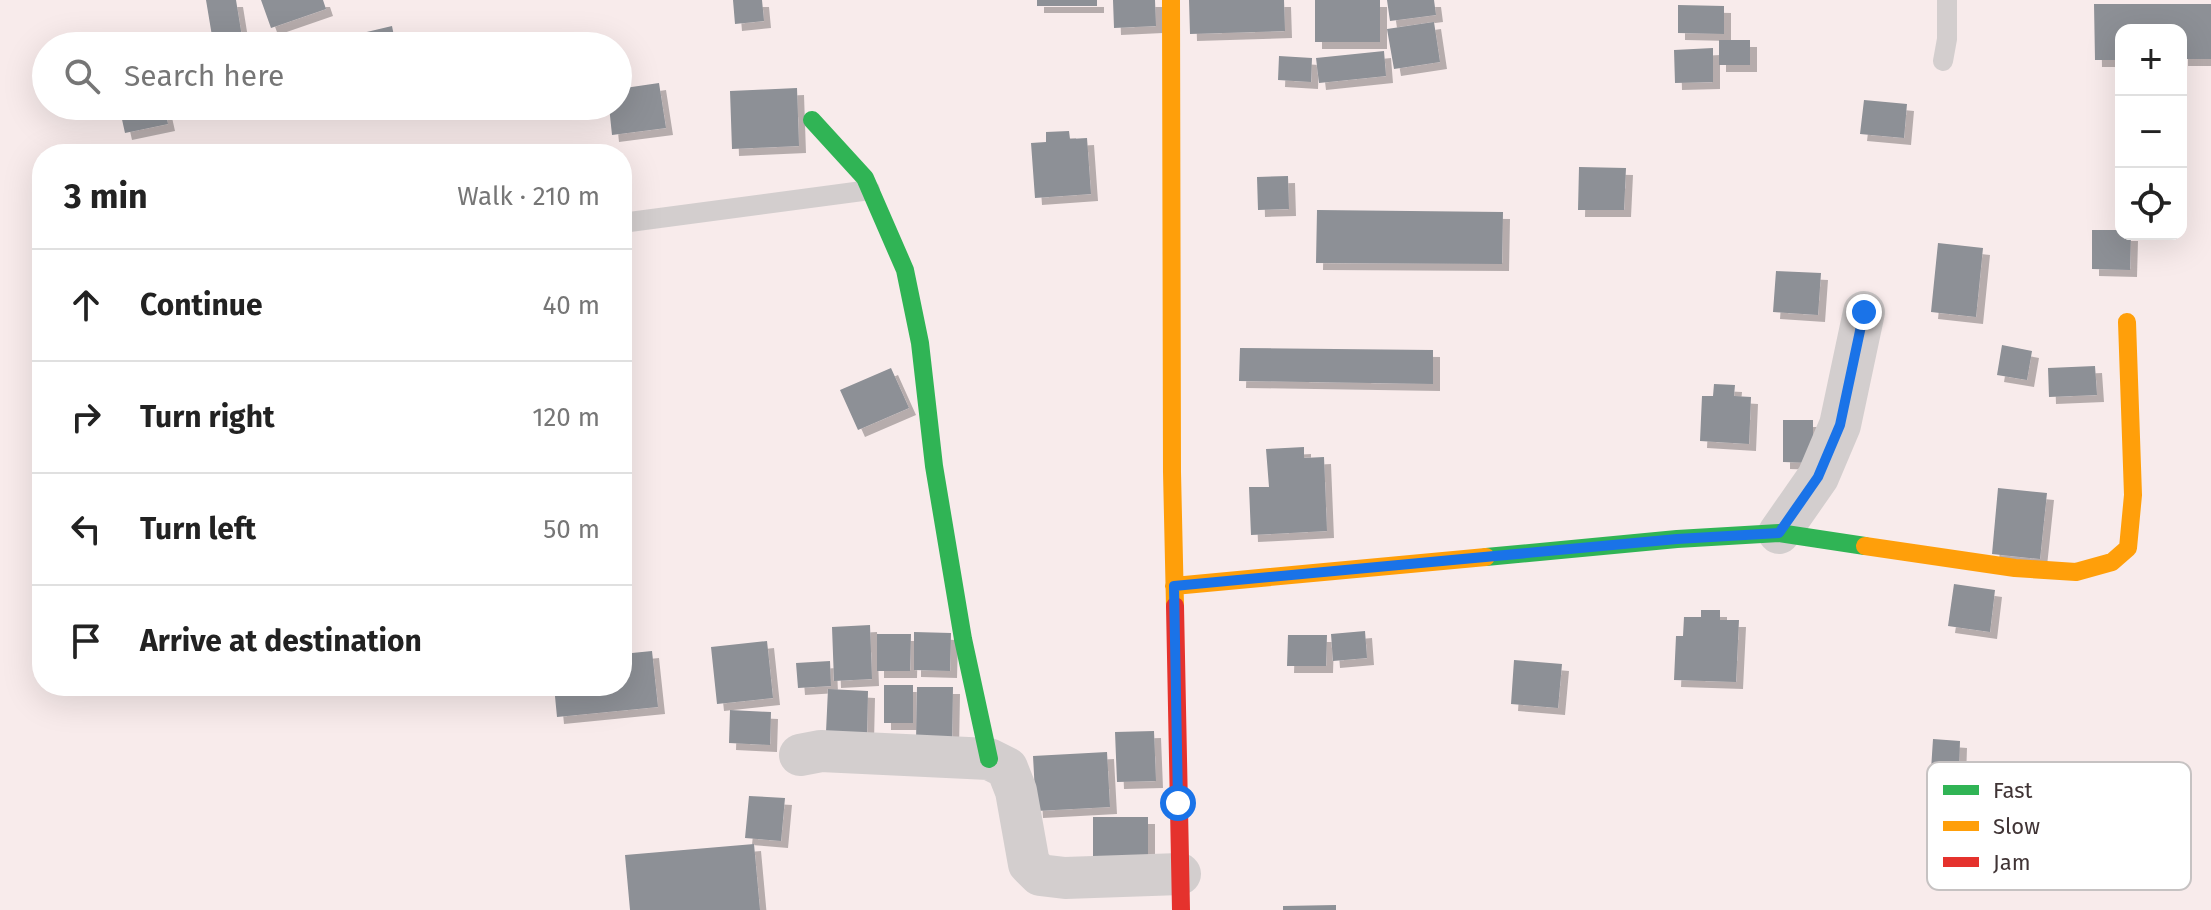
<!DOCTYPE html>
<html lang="en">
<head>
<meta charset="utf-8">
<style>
  :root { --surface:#fff; --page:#f6f6f6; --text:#222; --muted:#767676; --line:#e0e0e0 }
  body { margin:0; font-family:"Fira Sans",sans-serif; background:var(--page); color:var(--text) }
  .controls { position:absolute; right:24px; top:24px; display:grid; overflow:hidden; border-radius:16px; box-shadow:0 8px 32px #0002 }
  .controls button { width:72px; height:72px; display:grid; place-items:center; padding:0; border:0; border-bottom:2px solid var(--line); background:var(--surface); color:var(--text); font:40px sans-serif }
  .stop { position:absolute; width:24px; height:24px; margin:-18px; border:6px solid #1a73e8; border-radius:50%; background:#fff }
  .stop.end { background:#1a73e8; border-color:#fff; box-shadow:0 2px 8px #0008 }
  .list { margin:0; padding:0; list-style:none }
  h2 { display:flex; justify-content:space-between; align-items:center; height:104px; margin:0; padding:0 32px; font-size:34px }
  h2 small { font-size:26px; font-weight:400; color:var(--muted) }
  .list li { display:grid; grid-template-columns:52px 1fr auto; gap:24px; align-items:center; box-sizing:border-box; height:112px; padding:0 32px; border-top:2px solid var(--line) }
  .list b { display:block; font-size:30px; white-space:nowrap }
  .list em { font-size:26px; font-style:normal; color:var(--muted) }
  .icon { flex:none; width:44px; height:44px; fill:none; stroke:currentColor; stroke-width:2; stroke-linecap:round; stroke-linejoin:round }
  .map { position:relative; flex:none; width:2211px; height:910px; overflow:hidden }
  .search { position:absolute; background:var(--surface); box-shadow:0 8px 32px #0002; left:32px; top:32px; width:600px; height:88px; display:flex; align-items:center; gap:20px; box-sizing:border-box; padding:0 28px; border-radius:44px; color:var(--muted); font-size:30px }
  .panel { position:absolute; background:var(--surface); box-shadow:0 8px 32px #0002; left:32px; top:144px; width:600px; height:552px; border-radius:32px }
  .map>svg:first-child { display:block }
</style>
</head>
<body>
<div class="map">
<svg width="2211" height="910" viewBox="0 0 2211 910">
  <defs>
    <filter id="shadow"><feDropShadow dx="7" dy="7" stdDeviation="0" flood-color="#0004"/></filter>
  </defs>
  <rect width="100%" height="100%" fill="#f8ebeb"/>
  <!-- building -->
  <path fill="#8d9096" filter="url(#shadow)" d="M206,0H236L242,37L213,42Z
    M261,0H323L326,9L271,28Z
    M733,0H762L764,21L735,24Z
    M1037,0H1097V6H1037Z
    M1113,0H1155L1156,26L1114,28Z
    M1189,0H1284L1285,31L1190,34Z
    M1315,0H1380V42H1315Z
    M1387,0H1434L1436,15L1390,21Z
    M2094,4H2211V59H2181V30H2121V60H2095Z
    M1678,5L1724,6V34L1678,33Z
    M1434,22L1440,62L1394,69L1387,29Z
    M392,26L396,46H356L354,35Z
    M1719,40H1750V65H1719Z
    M1713,48V82L1675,83L1674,50Z
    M1384,51L1386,76L1319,83L1316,58Z
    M1279,56L1312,58L1311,82L1278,80Z
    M659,83L666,128L612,135L609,106H618V89Z
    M797,88L799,146L732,149L730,91Z
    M1864,100L1907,104L1904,138L1860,134Z
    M119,106H164L168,124L125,133Z
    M1069,131L1070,139L1087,138L1091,194L1035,198L1031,143L1046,142V132Z
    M1579,167L1626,168L1624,210H1578Z
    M1288,176L1289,209L1258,210L1257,177Z
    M1317,210L1503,212L1502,264L1316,263Z
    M2092,230H2121V234H2131L2130,270L2092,269Z
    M1938,243L1983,248L1976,317L1931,312Z
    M1776,271L1821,273L1818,315L1773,312Z
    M2002,345L2032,351L2027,380L1997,375Z
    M1240,348L1433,350V384L1239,381Z
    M2095,366L2097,395L2049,397L2048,368Z
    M891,368L909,408L858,430L840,390Z
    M1714,384L1735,385L1734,396L1751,397L1749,444L1700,441L1702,396H1713Z
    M1783,420H1813V463L1783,462Z
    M1304,447V458L1324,457L1327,531L1251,535L1249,487H1269L1266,449Z
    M1998,488L2047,493L2040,559L1992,554Z
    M1954,584L1995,590L1990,632L1948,626Z
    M1701,610H1720V620H1739L1736,682L1674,680L1676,636H1683L1684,617H1701Z
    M870,625L872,679L834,681L832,627Z
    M1365,631L1367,658L1333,661L1331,634Z
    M914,632L951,633L950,671L914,670Z
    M877,634H911L910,671H877Z
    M1288,635H1327L1326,666H1287Z
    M767,641L773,698L717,704L711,647Z
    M652,651L658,707L557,717L554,686H622V654Z
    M1514,660L1562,664L1558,708L1511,704Z
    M830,661L831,686L798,688L796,663Z
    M884,685H913V723H884Z
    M917,687H953L952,742H916Z
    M828,689L868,691L867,734L826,732Z
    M730,710L771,712L770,745L729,743Z
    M1154,731L1156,781L1117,782L1115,732Z
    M1933,739L1960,741L1959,771L1931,770Z
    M1107,752L1110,807L1036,811L1033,756Z
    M749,796L785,798L781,841L745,838Z
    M1093,817H1148V871H1093Z
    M754,844L760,910H630L625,855Z
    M1336,905V910H1283V906Z"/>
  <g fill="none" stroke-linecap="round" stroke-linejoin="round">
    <!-- lane -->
    <path stroke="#d3cece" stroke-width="20" d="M1943,61L1947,39V0
      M622,223L870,190"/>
    <!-- street -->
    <path stroke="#d3cece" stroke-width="42" d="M1779,533L1818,477L1840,425L1864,312
      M800,755L821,751L989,759L1007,768L1016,791L1029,864L1040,875L1065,878L1180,874"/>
    <!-- fast -->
    <path stroke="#30b455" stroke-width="18" d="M812,120L865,178L905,270L920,343L934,466L963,639L989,759
      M1486,557L1677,539L1779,533L1865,546"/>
    <!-- slow -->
    <path stroke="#ff9f0a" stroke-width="18" d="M1171,0L1172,472L1175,606
      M1865,546L2015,568L2076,572L2112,562L2128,548L2133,495L2127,322
      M1174,586L1486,557"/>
    <!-- jam -->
    <path stroke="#e5322d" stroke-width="18" d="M1175,606L1181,910"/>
  </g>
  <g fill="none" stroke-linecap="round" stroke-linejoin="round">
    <!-- route -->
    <path stroke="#1a73e8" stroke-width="10" d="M1178,803L1174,586L1677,539L1779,533L1818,477L1840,425L1864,312"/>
  </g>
  <!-- legend -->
  <rect x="1927" y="762" width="264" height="128" rx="12" fill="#fff" stroke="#c6c2c2" stroke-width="2"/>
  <rect x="1943" y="785" width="36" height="10" fill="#30b455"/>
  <rect x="1943" y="821" width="36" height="10" fill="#ff9f0a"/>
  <rect x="1943" y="857" width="36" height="10" fill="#e5322d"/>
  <g font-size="22" fill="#403435">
    <text x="1993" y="798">Fast</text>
    <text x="1993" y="834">Slow</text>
    <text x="1993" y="870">Jam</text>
  </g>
</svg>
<div class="controls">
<button>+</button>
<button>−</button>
<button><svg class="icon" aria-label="locate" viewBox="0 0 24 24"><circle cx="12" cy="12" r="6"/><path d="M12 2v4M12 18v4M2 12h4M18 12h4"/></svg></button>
</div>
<div class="stop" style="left:1178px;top:803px"></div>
<div class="stop end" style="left:1864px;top:312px"></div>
<div class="search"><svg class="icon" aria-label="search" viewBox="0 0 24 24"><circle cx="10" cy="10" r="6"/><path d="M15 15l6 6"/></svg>Search here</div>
<section class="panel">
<h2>3 min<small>Walk · 210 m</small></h2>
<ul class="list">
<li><svg class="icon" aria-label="ahead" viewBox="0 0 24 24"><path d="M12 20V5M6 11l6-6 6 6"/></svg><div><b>Continue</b></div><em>40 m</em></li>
<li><svg class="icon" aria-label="right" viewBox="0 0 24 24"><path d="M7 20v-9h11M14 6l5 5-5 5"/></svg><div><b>Turn right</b></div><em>120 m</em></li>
<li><svg class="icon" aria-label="left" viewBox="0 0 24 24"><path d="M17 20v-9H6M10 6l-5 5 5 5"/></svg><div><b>Turn left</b></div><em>50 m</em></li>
<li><svg class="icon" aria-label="arrive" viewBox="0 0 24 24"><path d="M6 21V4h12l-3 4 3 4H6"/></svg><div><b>Arrive at destination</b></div></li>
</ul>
</section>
</div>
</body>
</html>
